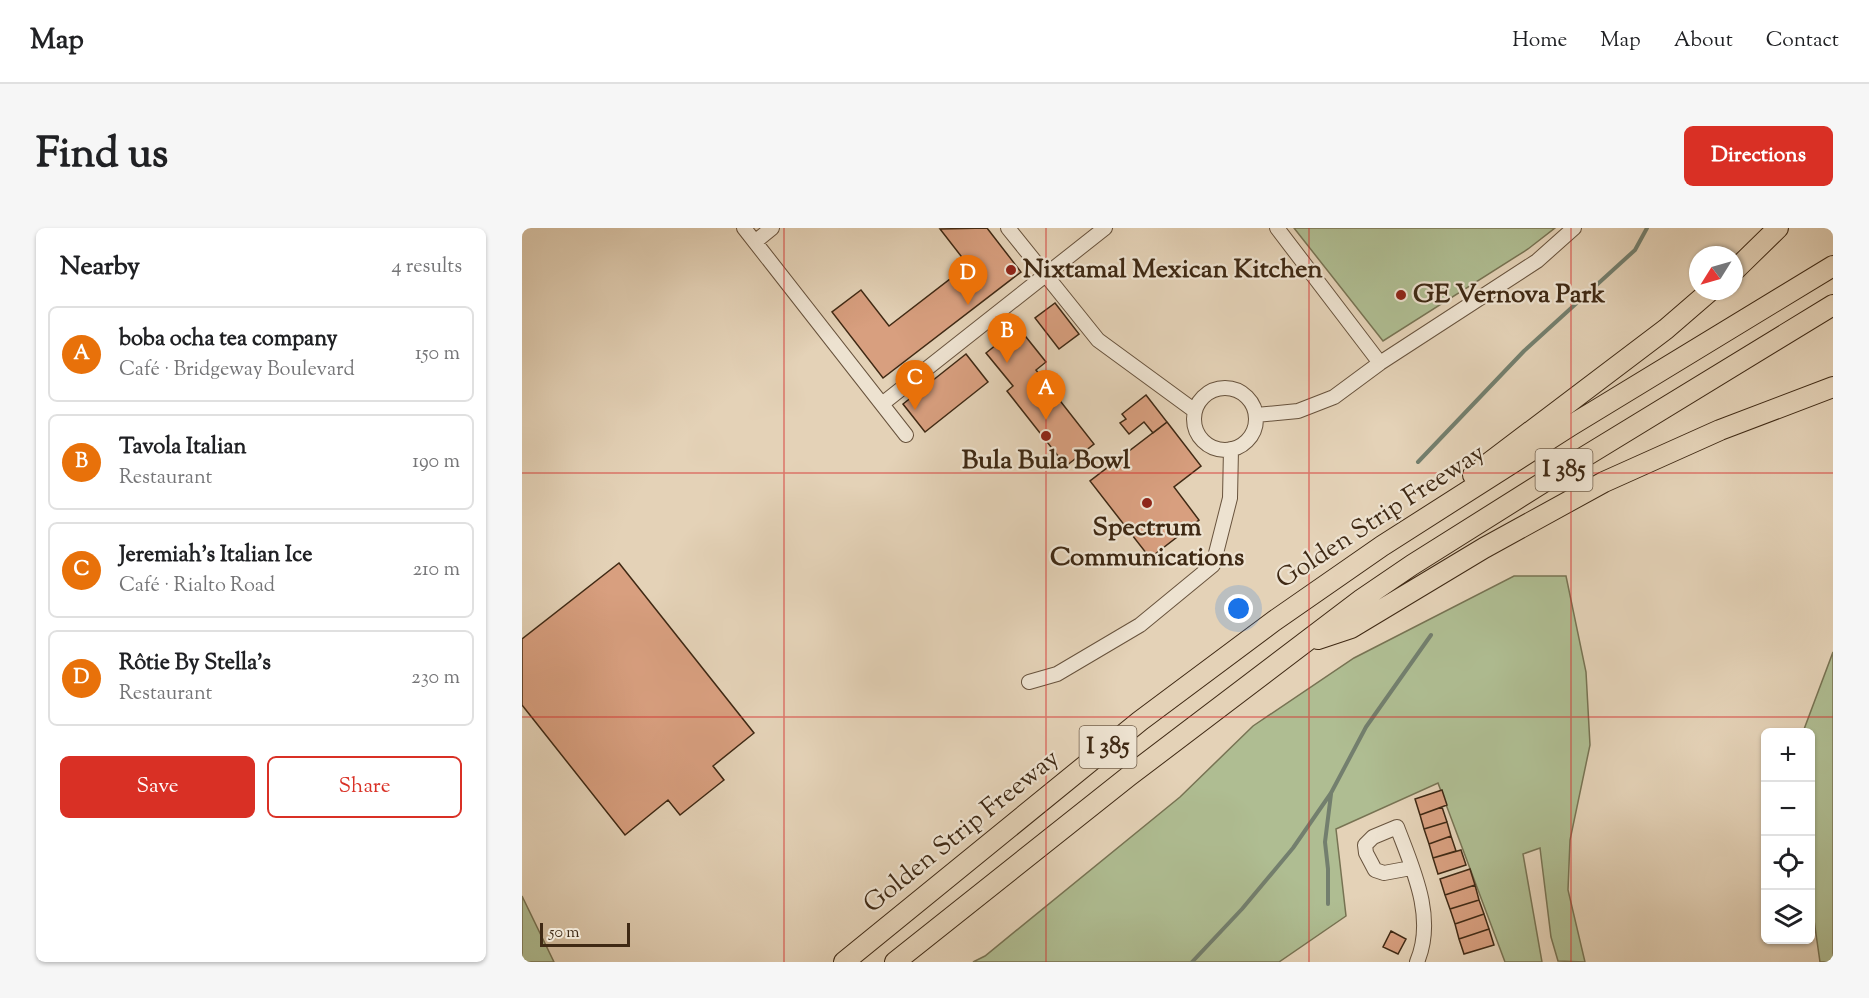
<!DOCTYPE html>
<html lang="en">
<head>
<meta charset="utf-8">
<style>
  :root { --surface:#fff; --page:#f6f6f6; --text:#202124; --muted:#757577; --line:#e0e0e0; --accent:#d93025 }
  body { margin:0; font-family:"Sorts Mill Goudy",serif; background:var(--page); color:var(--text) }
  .controls { position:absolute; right:18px; bottom:18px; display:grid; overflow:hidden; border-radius:9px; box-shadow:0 2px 4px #0004 }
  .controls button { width:54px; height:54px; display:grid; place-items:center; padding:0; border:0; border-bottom:2px solid var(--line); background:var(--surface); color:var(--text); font:30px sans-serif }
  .compass { position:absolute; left:1167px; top:18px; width:54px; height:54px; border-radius:50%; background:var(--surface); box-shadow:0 2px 4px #0004; rotate:233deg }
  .scale { position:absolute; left:18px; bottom:15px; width:90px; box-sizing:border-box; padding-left:6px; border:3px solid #3f2914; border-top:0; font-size:16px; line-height:21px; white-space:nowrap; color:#3f2914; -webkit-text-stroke:4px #ede2d0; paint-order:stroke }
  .you { position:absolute; left:717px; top:381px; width:21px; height:21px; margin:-15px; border:4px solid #fff; border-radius:50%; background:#1a73e8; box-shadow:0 0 0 9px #1a73e833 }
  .badge { display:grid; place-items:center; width:39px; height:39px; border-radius:50%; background:var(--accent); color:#fff; font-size:20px; font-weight:700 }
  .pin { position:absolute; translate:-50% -50px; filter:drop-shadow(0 2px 3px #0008) }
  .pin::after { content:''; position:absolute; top:32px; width:21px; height:18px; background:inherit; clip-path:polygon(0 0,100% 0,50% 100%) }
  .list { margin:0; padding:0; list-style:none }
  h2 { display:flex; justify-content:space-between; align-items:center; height:78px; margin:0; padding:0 24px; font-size:26px }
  h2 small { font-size:20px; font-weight:400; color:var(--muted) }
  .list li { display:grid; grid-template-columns:39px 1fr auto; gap:18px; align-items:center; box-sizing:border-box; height:96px; margin:0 12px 12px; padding:0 12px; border:2px solid var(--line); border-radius:9px }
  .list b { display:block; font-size:22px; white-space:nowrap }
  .list p { margin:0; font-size:20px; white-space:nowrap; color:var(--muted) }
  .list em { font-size:20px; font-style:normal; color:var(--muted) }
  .actions { display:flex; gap:12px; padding:18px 24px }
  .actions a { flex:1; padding:14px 0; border:2px solid var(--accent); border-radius:9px; text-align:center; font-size:21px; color:var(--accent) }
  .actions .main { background:var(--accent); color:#fff }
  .icon { flex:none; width:33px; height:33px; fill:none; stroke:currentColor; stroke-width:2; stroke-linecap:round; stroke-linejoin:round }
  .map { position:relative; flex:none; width:1311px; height:734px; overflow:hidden; border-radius:9px }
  header { display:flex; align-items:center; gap:36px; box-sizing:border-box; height:84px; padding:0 30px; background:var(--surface); border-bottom:2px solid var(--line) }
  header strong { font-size:28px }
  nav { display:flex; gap:33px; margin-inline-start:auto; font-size:21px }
  .intro { display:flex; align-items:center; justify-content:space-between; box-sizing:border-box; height:144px; padding:0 36px }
  h1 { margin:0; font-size:42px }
  .button { padding:15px 27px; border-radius:9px; background:var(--accent); color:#fff; font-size:21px; font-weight:700 }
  main { display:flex; gap:36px; padding:0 36px }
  aside { flex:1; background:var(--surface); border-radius:9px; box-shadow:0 2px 4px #0004 }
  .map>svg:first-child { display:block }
</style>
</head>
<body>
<header>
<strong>Map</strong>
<nav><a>Home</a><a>Map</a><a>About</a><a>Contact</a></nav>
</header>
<div class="intro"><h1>Find us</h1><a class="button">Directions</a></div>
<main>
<aside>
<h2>Nearby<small>4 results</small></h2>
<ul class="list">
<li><span class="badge" style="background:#e8710a">A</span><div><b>boba ocha tea company</b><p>Café · Bridgeway Boulevard</p></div><em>150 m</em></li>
<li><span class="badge" style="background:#e8710a">B</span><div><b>Tavola Italian</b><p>Restaurant</p></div><em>190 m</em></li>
<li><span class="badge" style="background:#e8710a">C</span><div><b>Jeremiah’s Italian Ice</b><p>Café · Rialto Road</p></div><em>210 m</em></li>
<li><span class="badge" style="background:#e8710a">D</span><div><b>Rôtie By Stella's</b><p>Restaurant</p></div><em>230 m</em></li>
</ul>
<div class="actions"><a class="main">Save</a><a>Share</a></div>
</aside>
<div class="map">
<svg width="1311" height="734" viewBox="0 0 1311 734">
  <rect width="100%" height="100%" fill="#e4d2b7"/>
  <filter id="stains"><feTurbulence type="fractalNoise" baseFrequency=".00333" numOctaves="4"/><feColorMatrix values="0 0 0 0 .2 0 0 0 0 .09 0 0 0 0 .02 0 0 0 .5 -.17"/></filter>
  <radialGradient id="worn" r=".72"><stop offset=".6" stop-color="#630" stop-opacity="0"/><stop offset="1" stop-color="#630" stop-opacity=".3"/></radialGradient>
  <!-- green -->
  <path fill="#afbd92" stroke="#777353" stroke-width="1.5" d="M772,0H1033L1006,21L861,113Z
    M992,348H1044L1064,444L1068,517L1048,612L1046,662L1063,734L1036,733L1029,709L1018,620L1001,626L1020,734H983L916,555L814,601L824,688L757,734H451L463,728L658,569L731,498L832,430Z
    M1311,424V734H1298L1288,664V505L1281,504Z
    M0,668L32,734H0Z"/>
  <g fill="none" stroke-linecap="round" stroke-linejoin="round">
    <!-- stream -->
    <path stroke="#737f6e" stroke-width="4" d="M896,234L1002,123L1113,22L1125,0
      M806,676V641L803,614L809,566
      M670,734L720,681L771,620L809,565L844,499L909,407"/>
  </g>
  <!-- building -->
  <path fill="#d89f7f" stroke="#3f2914" stroke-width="1.5" d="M465,0L499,44L361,150L310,84L339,62L367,98L446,37L418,1Z
    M533,75L557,106L537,121L513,90Z
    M496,99L524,134L514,142L572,216L544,238L485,163L491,158L464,125Z
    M444,126L466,154L403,204L381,176Z
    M624,167L645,194L631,205L622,194L607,206L598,195L604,191L600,186Z
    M645,194L679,238L652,259L677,292L628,330L568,253Z
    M97,335L232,505L191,538L202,552L158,587L146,572L103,607L0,477V411Z
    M920,562L925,577L898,587L893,571Z
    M920,579L925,594L902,601L898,587Z
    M925,594L929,608L907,616L902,601Z
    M929,608L934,623L911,630L907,616Z
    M939,622L944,637L916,646L911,630Z
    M948,641L953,657L923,667L918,651Z
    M953,657L957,672L928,681L923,667Z
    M957,672L962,686L933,696L928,681Z
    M962,686L967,701L937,711L933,696Z
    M967,701L972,717L942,726L937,711Z
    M869,703L884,711L876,726L861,719Z"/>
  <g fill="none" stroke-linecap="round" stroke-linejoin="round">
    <!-- minor casing -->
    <g stroke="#68533d" stroke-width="16">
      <path id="minor" d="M222,0L384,207
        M486,0L576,112L673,183
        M755,0L858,135
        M234,13L250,0
        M672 191a31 31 0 1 1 62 0a31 31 0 1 1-62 0Z
        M360,176L583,0
        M734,187L776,183L812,169L858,135L1015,33L1052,0
        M507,454L535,446L618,397L691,337L708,270L709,221
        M889,640L862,645L853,642L844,625L843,617L851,609L875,599C891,641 914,690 895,734"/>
    </g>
    <!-- highway casing -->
    <g stroke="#3f2914" stroke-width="22">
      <path id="highway" d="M1212,43L1256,0
        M951,247L1144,101L1188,63
        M796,411L829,400L962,320L1082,254L1198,202L1311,159
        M322,734L618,493L752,393L860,318L1048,198L1311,38
        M373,734L607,548L840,371L890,337L1049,237L1311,77"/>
    </g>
    <!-- minor -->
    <use href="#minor" stroke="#ede2d0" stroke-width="14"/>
    <!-- highway -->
    <use href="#highway" stroke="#e4d2b7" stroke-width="20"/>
  </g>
  <!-- grid -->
  <path fill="none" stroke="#d62828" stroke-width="1.5" stroke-opacity="0.55" d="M262,0V734M524,0V734M787,0V734M1049,0V734M0,245H1311M0,489H1311"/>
  <!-- markers -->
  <g fill="#8f2418" stroke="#ede2d0" stroke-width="2">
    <circle cx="489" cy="42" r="6"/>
    <circle cx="879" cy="67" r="6"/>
    <circle cx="524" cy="208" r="6"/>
    <circle cx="625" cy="275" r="6"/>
  </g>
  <g text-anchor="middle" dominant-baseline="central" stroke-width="4.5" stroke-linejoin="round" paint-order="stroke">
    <!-- shield labels -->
    <g fill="#ede2d0" stroke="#73604c" stroke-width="1.5">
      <rect x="1013.5" y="221" width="57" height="42" rx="4.5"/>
      <rect x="557.5" y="498" width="57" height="42" rx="4.5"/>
    </g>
    <g font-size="24" font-weight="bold" fill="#3f2914">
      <text x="1042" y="242">I 385</text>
      <text x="586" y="519">I 385</text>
    </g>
    <!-- poi labels -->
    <g font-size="26" font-weight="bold" fill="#3f2914" stroke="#ede2d0" text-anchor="start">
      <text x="501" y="42">Nixtamal Mexican Kitchen</text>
      <text x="891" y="67">GE Vernova Park</text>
      <text x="524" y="233" text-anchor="middle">Bula Bula Bowl</text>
      <text x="625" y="300" text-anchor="middle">Spectrum<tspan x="625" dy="30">Communications</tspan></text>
    </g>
    <!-- street labels -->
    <g font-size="26" fill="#3f2914" stroke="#ede2d0">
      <text transform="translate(859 289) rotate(-33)">Golden Strip Freeway</text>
      <text transform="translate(440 604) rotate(-39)">Golden Strip Freeway</text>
    </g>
  </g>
  <rect width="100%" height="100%" filter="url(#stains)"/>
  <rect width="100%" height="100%" fill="url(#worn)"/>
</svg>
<div class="controls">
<button>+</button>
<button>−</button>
<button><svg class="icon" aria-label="locate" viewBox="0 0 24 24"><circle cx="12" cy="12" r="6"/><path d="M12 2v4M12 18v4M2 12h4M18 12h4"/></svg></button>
<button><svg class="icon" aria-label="layers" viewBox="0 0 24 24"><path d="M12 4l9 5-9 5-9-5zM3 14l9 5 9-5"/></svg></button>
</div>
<svg class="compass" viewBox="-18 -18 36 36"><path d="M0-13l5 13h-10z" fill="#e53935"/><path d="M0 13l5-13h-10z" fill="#757577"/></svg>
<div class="scale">50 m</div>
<div class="you"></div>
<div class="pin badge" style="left:524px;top:192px;background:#e8710a">A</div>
<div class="pin badge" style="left:485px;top:135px;background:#e8710a">B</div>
<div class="pin badge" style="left:393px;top:182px;background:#e8710a">C</div>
<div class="pin badge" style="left:446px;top:77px;background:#e8710a">D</div>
</div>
</main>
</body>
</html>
